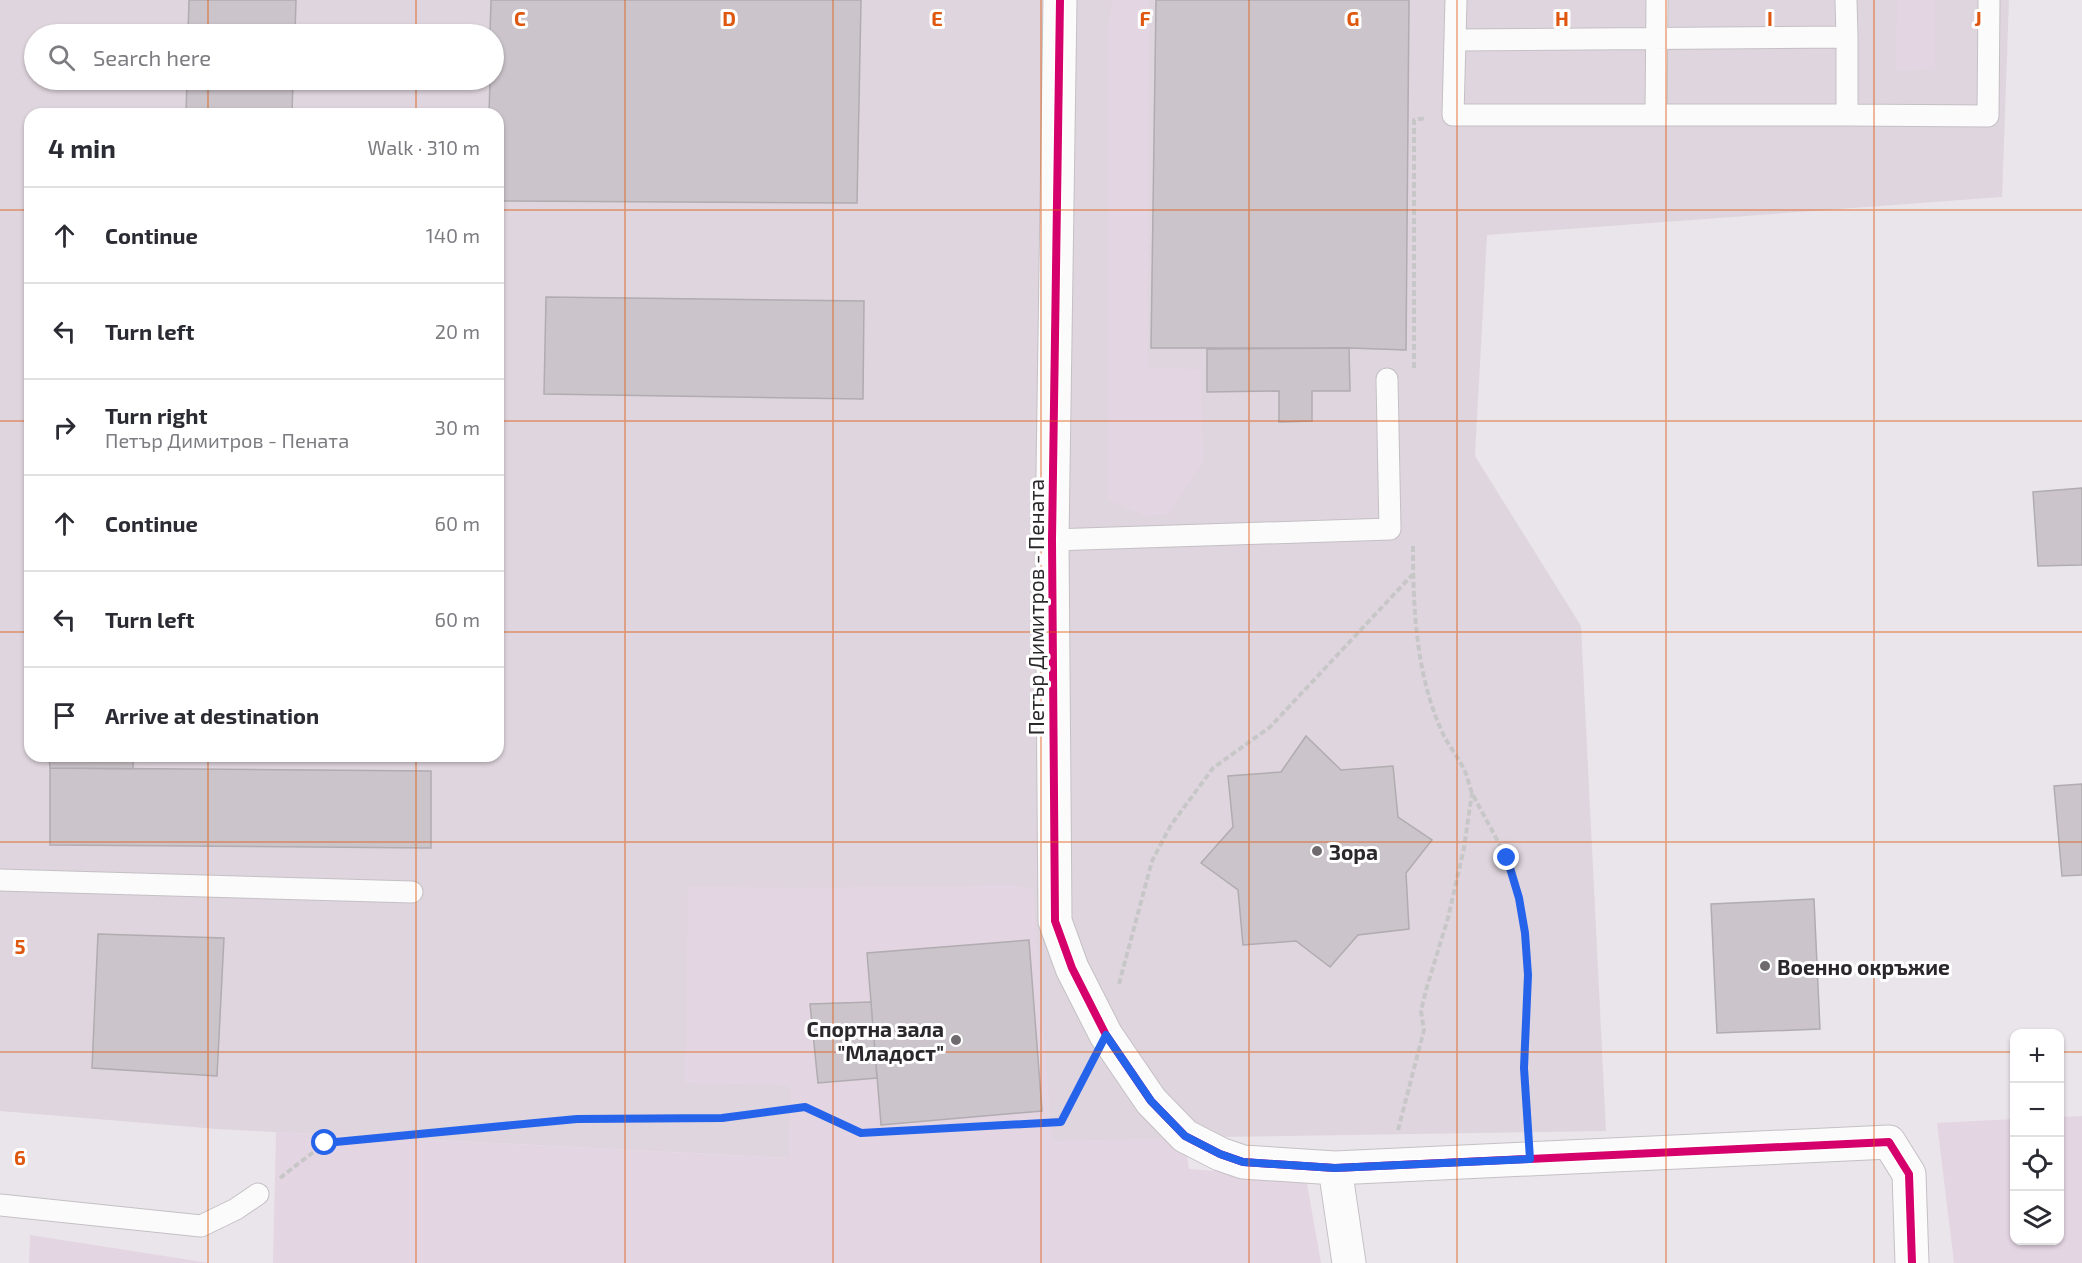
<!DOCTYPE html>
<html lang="en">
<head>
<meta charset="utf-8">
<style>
  :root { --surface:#fff; --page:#f7f7f7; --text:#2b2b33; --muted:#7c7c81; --line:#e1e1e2 }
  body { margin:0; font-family:"Exo 2",sans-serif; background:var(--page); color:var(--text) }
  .controls { position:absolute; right:18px; bottom:18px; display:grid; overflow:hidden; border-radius:12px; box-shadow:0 2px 4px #0004 }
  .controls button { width:54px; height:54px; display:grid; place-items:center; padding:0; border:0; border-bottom:2px solid var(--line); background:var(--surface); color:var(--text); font:30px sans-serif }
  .stop { position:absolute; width:18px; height:18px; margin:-14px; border:4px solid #2563eb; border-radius:50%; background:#fff }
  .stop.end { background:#2563eb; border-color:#fff; box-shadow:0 2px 6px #0008 }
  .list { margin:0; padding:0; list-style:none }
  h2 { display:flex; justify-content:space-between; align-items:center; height:78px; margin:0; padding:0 24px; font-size:26px }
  h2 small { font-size:20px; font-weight:400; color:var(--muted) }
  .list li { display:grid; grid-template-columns:39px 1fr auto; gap:18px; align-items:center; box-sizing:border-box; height:96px; padding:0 24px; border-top:2px solid var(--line) }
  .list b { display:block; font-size:22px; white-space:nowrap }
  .list p { margin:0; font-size:20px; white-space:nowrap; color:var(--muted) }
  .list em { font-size:20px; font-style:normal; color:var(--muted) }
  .icon { flex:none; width:33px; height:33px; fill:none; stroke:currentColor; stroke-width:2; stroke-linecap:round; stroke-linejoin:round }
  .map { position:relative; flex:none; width:2082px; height:1263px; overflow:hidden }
  .search { position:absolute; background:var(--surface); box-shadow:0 2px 4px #0004; left:24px; top:24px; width:480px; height:66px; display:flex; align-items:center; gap:15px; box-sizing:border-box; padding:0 21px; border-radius:33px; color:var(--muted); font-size:22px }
  .panel { position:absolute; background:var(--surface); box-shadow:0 2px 4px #0004; left:24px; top:108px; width:480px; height:654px; border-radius:18px }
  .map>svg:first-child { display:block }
</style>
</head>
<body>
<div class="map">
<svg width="2082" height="1263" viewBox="0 0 2082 1263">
  <rect width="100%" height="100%" fill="#eae5ea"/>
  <!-- built -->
  <path fill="#dfd5de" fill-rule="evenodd" d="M0,0H2009L2002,197L1487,235L1475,456L1581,626L1606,1131L1220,1137L789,1158L217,1129L0,1111ZM34,34H494V80H34ZM30,114H498V756H30Z"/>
  <!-- green -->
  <path fill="#e4d5e3" d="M1112,0H1149L1148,368L1201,369L1203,462L1169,514L1146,516L1108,500V29Z
    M1897,0H1935V69L1896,70Z
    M1012,885L1033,889L1052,1141L1184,1138L1189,1169L1306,1178L1321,1263H273L276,1132L789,1158L790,1085L685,1083L688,886L793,888Z
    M2082,1116V1263H1954L1937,1123L2014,1119V1240H2060V1117Z
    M30,1235L209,1263H29Z"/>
  <!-- building -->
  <path fill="#cbc4ca" stroke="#b0acb0" stroke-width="1.5" d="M189,0H296L295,34H188Z
    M491,0H861L857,203L498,201V114H489L490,80H494V34H490Z
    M1156,0H1409L1406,350L1349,348H1151Z
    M187,80H293L292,114H186Z
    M546,297L864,301L863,399L544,394Z
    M1349,348L1350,391H1312V421L1279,422V391L1207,392V349Z
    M2082,488V565L2038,566L2033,492Z
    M1306,736L1341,770L1393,766L1398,817L1432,840L1406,873L1409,929L1358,935L1330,967L1296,941L1243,945L1238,890L1201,863L1233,827L1228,776L1281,772Z
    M49,756H133V769L50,768Z
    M50,768L431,771V848L50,845Z
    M2082,784V875L2062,876L2054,786Z
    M1814,899L1820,1029L1717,1033L1711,904Z
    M98,934L224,938L217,1076L92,1068Z
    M1029,940L1042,1111L881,1125L867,953Z
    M871,1002L877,1078L818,1083L810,1004Z"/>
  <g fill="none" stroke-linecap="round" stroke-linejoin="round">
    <!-- lane casing -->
    <g stroke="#c4c0c4" stroke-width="23">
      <path id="lane" d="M1846,0L1847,37
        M1455,40L1847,37V115H1453L1456,0
        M1656,115L1657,0
        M1847,115L1988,116L1989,0
        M1052,540L1390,529L1387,379
        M0,880L412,892
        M0,1205L201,1226L236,1209L258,1194"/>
    </g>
    <!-- street casing -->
    <g stroke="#c4c0c4" stroke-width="35">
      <path id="street" d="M1060,0L1052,540L1055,921L1072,968L1106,1035L1151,1101L1185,1136L1220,1154L1243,1162L1335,1168L1889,1142L1909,1174L1912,1263
        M1335,1168L1349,1263"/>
    </g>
    <!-- path -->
    <path stroke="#c8c7c8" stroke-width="4" stroke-dasharray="6 3" stroke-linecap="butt" d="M1414,368V120L1426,118
      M1413,546C1413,610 1416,679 1445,738C1451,748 1458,758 1464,769C1468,777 1469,787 1473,795C1492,832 1509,856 1519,898C1532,954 1524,1010 1524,1066C1524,1086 1526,1106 1527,1125
      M1119,984L1152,861L1171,825L1213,768L1270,727L1413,574
      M1398,1130L1424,1030L1421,1011L1426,990L1448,918L1464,848L1472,793
      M280,1178L325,1143L577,1119L722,1118L805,1107L861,1133L1061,1122L1088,1069"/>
    <!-- lane -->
    <use href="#lane" stroke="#fcfbfc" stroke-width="21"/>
    <!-- street -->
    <use href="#street" stroke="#fcfbfc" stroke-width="33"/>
    <!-- cycleway casing -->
    <g stroke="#fff" stroke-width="11">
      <path id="cycleway" d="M1060,0L1052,540L1055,921L1072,968L1106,1035L1151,1101L1185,1136L1220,1154L1243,1162L1335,1168L1889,1142L1909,1174L1912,1263"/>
    </g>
    <!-- cycleway -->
    <use href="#cycleway" stroke="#d6006c" stroke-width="8"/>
  </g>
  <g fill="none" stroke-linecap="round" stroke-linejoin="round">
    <!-- route -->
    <path stroke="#2563eb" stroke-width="8" d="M325,1143L577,1119L722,1118L805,1107L861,1133L1061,1122L1106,1035L1151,1101L1185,1136L1220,1154L1243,1162L1335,1168L1530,1159L1524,1068L1528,975L1525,933L1519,898L1507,858"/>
  </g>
  <!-- grid -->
  <path fill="none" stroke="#df570e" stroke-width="1.5" stroke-opacity="0.55" d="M208,0V34M416,0V34M625,0V1263M833,0V1263M1041,0V1263M1249,0V1263M1457,0V1263M1666,0V1263M1874,0V1263M208,80V114M416,80V114M0,210H30M498,210H2082M0,421H30M498,421H2082M0,632H30M498,632H2082M208,756V1263M416,756V1263M0,842H2082M0,1052H2014M2060,1052H2082"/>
  <!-- markers -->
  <g fill="#6e6a6e" stroke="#fff" stroke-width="2">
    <circle cx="1317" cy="851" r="6"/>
    <circle cx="1765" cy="966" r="6"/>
    <circle cx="956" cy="1040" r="6"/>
  </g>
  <g text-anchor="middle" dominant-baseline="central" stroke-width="6" stroke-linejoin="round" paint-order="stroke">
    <!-- street labels -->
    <g font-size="21" fill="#2b282b" stroke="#fff">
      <text transform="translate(1035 607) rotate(-90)">Петър Димитров - Пената</text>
    </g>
    <!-- poi labels -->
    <g font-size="21" font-weight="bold" fill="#2b282b" stroke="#fff" text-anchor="start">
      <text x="1329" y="851">Зора</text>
      <text x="1777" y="966">Военно окръжие</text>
      <text x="944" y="1028" text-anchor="end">Спортна зала<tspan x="944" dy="24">"Младост"</tspan></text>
    </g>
  </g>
  <g font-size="20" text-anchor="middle" font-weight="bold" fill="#df570e" stroke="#fff" stroke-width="6" stroke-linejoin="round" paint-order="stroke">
    <text x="520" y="26">C</text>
    <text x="729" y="26">D</text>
    <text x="937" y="26">E</text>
    <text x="1145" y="26">F</text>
    <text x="1353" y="26">G</text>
    <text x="1562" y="26">H</text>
    <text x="1770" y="26">I</text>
    <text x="1978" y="26">J</text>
    <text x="20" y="954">5</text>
    <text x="20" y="1165">6</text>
  </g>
</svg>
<div class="controls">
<button>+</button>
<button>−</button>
<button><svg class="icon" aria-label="locate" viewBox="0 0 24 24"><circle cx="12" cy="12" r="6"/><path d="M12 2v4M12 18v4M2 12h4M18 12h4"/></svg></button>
<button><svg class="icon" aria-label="layers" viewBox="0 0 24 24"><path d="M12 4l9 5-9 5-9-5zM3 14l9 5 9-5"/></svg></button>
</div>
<div class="stop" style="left:325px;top:1143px"></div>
<div class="stop end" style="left:1507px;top:858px"></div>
<div class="search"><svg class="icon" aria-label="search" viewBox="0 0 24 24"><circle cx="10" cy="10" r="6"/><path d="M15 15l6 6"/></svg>Search here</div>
<section class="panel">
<h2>4 min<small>Walk · 310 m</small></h2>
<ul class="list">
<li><svg class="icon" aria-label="ahead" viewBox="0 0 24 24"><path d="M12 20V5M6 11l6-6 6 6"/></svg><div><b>Continue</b></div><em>140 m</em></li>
<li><svg class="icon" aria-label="left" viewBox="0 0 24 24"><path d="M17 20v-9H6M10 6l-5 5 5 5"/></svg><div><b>Turn left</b></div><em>20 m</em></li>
<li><svg class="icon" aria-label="right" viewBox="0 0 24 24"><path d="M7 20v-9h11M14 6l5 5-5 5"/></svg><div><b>Turn right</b><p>Петър Димитров - Пената</p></div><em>30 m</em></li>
<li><svg class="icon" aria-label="ahead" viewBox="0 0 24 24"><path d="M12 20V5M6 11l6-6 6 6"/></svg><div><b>Continue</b></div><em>60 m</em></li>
<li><svg class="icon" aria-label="left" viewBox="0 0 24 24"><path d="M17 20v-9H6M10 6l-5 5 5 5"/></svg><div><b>Turn left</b></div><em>60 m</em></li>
<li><svg class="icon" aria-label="arrive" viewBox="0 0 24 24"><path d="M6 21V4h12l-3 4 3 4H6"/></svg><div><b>Arrive at destination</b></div></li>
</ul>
</section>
</div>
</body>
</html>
